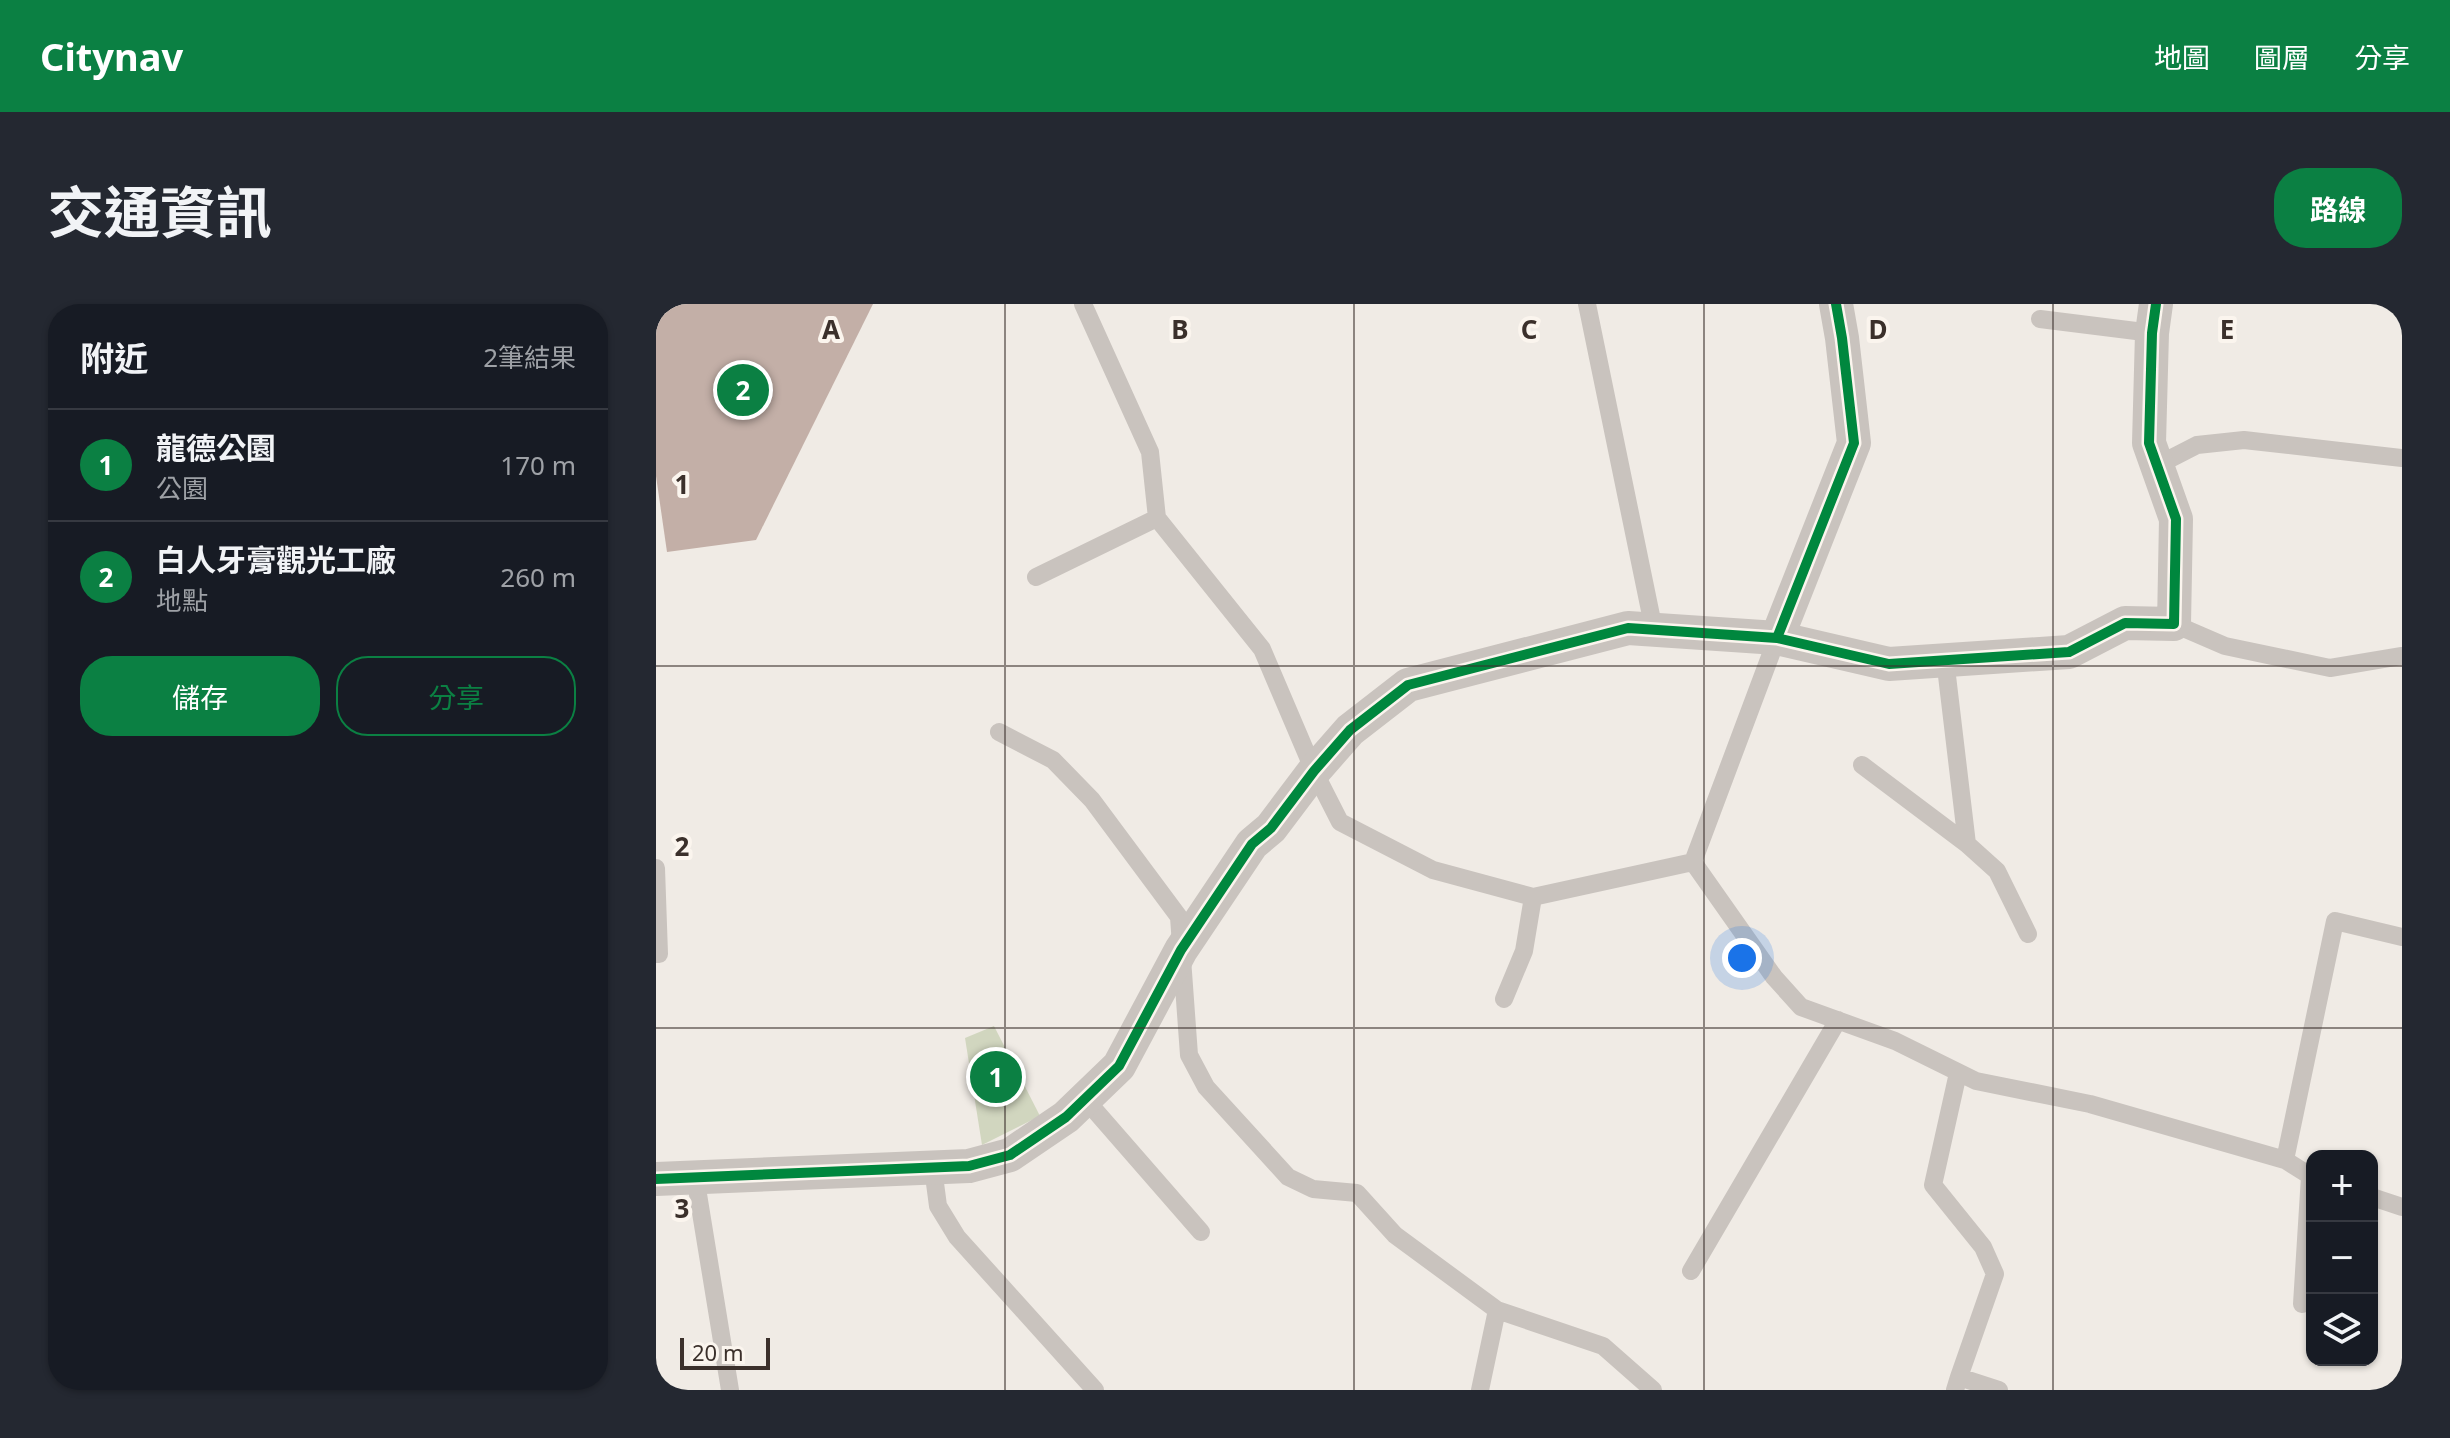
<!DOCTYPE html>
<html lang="zh-TW">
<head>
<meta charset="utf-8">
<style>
  :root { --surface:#171b24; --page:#242831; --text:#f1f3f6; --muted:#9ea1a6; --line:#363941; --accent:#0b8043 }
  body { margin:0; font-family:"Noto Sans","Noto Sans TC",sans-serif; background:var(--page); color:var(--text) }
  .controls { position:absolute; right:24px; bottom:24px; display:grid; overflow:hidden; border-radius:16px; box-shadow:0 2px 6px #0004 }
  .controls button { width:72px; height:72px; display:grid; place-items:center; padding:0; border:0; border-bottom:2px solid var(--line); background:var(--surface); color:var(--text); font:40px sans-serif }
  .scale { position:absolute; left:24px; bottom:20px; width:90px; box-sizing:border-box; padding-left:8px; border:4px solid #3b302b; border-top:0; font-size:22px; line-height:28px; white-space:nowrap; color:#3b302b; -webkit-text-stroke:6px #fbf5ee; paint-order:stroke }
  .you { position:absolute; left:1086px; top:654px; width:28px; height:28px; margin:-20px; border:6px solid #fff; border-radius:50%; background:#1a73e8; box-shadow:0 0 0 12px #1a73e833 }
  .badge { display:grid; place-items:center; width:52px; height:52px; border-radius:50%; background:var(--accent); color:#fff; font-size:26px; font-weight:700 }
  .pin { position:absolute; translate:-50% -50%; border:4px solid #fff; box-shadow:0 2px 8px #0006 }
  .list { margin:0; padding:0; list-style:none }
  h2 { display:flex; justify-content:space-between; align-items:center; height:104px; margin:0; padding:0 32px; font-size:34px }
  h2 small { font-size:26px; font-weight:400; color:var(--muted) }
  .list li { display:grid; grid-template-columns:52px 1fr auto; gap:24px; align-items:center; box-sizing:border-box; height:112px; padding:0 32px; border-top:2px solid var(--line) }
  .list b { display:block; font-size:30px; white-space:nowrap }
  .list p { margin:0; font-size:26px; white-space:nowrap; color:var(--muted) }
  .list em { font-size:26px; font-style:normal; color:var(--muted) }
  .actions { display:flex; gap:16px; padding:24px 32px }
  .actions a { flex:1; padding:18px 0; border:2px solid var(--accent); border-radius:32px; text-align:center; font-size:28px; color:var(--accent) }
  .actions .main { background:var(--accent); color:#fff }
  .icon { flex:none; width:44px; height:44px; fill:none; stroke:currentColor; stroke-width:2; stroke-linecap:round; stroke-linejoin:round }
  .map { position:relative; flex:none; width:1746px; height:1086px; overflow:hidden; border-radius:32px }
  header { display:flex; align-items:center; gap:48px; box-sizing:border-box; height:112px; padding:0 40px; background:var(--accent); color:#fff }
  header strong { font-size:38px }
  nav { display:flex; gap:44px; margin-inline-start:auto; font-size:28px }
  .intro { display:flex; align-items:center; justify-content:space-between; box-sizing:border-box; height:192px; padding:0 48px }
  h1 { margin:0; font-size:56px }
  .button { padding:20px 36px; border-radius:32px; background:var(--accent); color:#fff; font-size:28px; font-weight:700 }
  main { display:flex; gap:48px; padding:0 48px }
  aside { flex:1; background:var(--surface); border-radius:32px; box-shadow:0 2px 6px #0004 }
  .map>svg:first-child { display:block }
</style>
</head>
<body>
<header>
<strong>Citynav</strong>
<nav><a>地圖</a><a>圖層</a><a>分享</a></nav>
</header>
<div class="intro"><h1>交通資訊</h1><a class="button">路線</a></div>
<main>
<aside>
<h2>附近<small>2筆結果</small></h2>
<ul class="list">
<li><span class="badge">1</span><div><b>龍德公園</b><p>公園</p></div><em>170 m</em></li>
<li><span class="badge">2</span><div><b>白人牙膏觀光工廠</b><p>地點</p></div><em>260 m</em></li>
</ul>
<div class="actions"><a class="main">儲存</a><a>分享</a></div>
</aside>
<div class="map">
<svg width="1746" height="1086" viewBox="0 0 1746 1086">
  <rect width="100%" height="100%" fill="#f0ebe5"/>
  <!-- green -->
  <path fill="#d1d6bf" d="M338,722L384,812L326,841L309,734Z"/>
  <!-- building -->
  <path fill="#c3afa7" d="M0,0H217L100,236L11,248L0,172Z"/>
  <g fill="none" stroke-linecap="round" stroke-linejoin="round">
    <!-- lane -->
    <path stroke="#c9c3be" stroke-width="18" d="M427,0L494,148L501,214L606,345L658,467L684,518L777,566L877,593L1037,558
      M931,0L998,326
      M1384,15L1496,29
      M1502,161L1541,141L1588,136L1746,154
      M380,273L501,214
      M1518,320L1569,342L1674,364L1746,352
      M1121,334L1037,558L1118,673L1145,703L1239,737L1320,777L1434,800L1629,856
      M343,428L397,456L436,496L523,613L533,751L550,783L632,873L657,885L701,889L739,931L841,1006L947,1042L997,1086
      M1206,461L1311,540L1289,355
      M1311,540L1341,567L1372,630
      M0,564L3,650H0
      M848,695L868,647L877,593
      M1302,769L1277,881L1327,943L1339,970L1303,1073
      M429,795L545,928
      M277,864L282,902L301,933L439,1086
      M39,872L74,1086
      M1656,873L1629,856L1679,617L1746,633
      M1716,893L1746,903
      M1035,967L1182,716
      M1646,1000L1654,872
      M824,1086L841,1006
      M1299,1086L1303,1073L1343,1086"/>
    <!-- street -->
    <path stroke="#c9c3be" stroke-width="34" d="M1121,334L1198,139L1186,34L1180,0
      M0,875L313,862L354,851L410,813L463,762L525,646L596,540L615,524L658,467L694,426L752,381L972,324L1121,334L1233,360L1413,348L1469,319L1518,320L1520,215L1493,139L1496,29L1500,0"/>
    <!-- cycleway casing -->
    <g stroke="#fbf5ee" stroke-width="15">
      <path id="cycleway" d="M1121,334L1198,139L1186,34L1180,0
        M0,875L313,862L354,851L410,813L463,762L525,646L596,540L615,524L658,467L694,426L752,381L972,324L1121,334L1233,360L1413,348L1469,319L1518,320L1520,215L1493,139L1496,29L1500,0"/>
    </g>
    <!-- cycleway -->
    <use href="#cycleway" stroke="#00873e" stroke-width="10"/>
  </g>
  <!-- grid -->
  <path fill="none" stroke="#3b302b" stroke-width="2" stroke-opacity="0.55" d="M349,0V1086M698,0V1086M1048,0V1086M1397,0V1086M0,362H1746M0,724H1746"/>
  <g font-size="26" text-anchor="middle" font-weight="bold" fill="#3b302b" stroke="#fbf5ee" stroke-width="8" stroke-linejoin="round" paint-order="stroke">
    <text x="175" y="35">A</text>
    <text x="524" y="35">B</text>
    <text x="873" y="35">C</text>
    <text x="1222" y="35">D</text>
    <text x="1571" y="35">E</text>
    <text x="26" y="190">1</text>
    <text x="26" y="552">2</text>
    <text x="26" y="914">3</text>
  </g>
</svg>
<div class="controls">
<button>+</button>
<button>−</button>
<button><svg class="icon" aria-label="layers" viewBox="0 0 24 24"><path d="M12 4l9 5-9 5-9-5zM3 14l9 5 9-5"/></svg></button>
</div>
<div class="scale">20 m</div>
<div class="you"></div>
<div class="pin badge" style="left:340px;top:773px">1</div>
<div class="pin badge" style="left:87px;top:86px">2</div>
</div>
</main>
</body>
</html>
